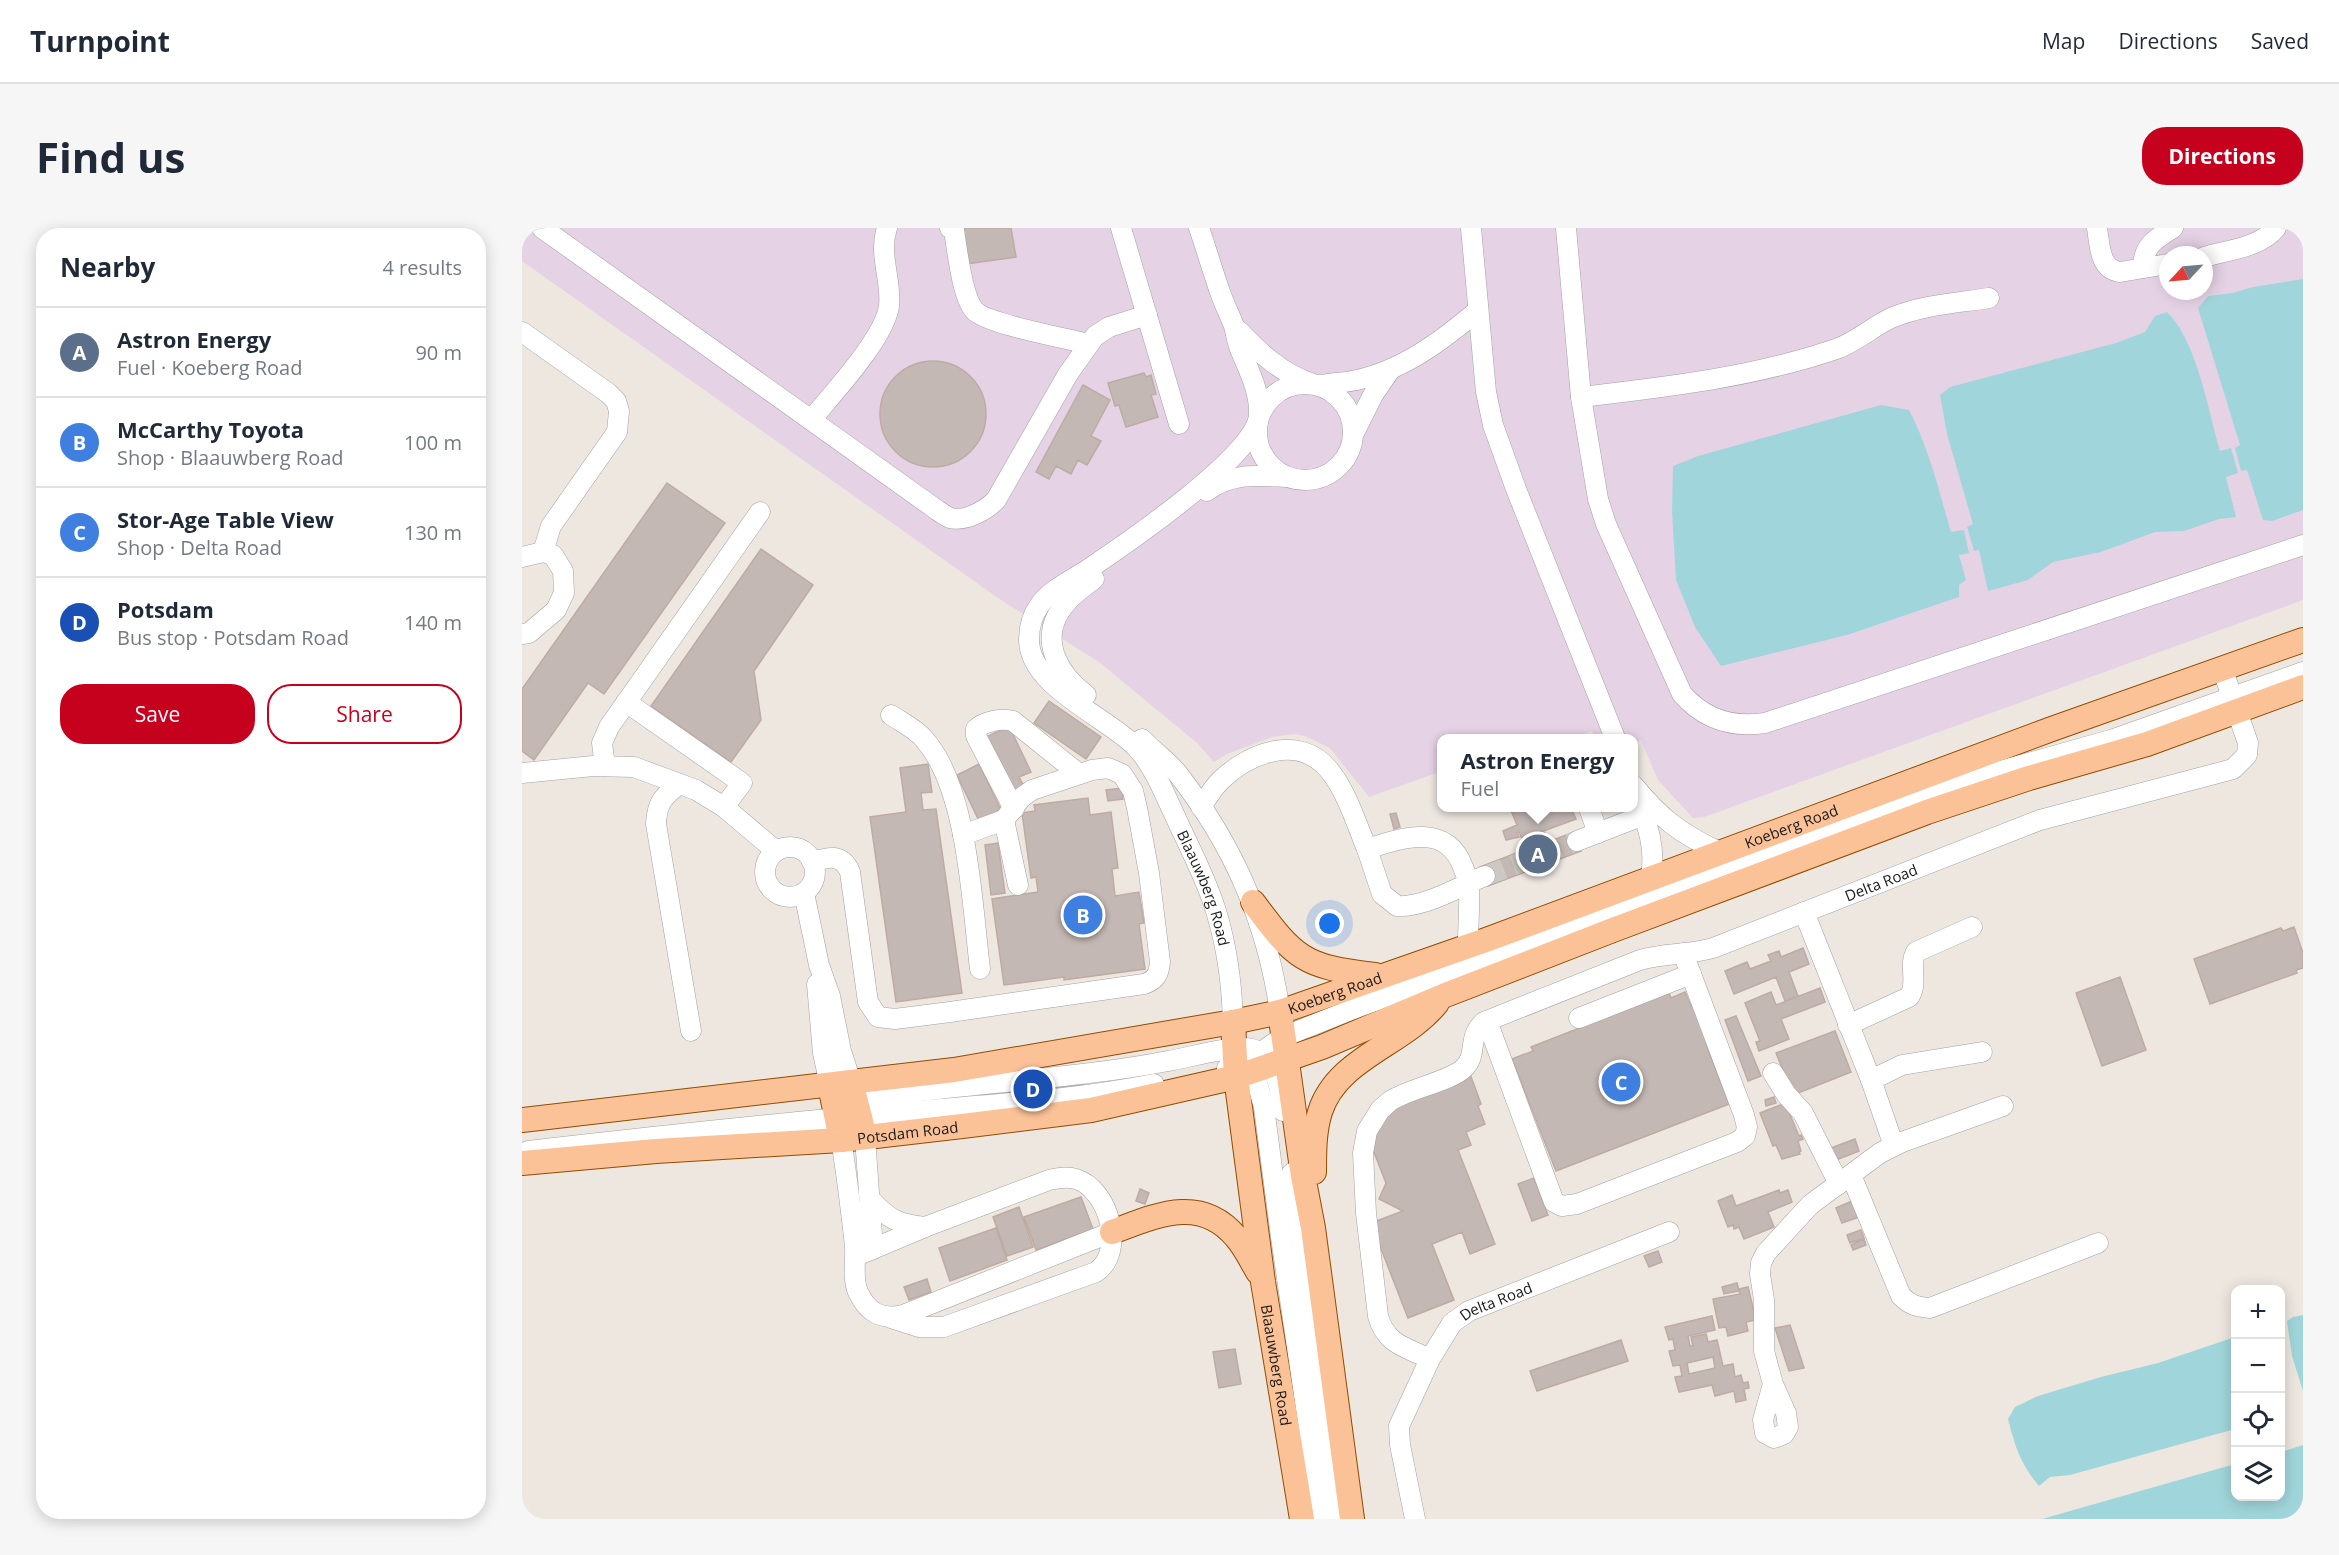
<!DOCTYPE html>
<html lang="en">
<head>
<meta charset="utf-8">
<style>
  :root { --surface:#fff; --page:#f6f6f7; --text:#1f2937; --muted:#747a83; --line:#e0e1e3; --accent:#c5011d }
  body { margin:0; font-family:"Open Sans",sans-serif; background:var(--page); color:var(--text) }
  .controls { position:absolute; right:18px; bottom:18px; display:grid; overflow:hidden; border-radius:12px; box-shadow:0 3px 15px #0003 }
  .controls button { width:54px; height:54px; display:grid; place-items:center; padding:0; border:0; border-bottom:2px solid var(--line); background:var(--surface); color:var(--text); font:30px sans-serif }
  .compass { position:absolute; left:1637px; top:18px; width:54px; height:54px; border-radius:50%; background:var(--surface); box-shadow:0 3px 15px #0003; rotate:244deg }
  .you { position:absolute; left:808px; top:696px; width:21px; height:21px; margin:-15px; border:4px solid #fff; border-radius:50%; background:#1a73e8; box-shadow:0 0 0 9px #1a73e833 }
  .badge { display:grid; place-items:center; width:39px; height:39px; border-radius:50%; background:var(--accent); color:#fff; font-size:20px; font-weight:700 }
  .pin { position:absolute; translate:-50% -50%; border:3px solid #fff; box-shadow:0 2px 6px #0006 }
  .popup { position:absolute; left:915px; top:506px; width:201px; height:78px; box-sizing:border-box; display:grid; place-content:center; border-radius:12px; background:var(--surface); filter:drop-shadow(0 2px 4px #0005); font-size:20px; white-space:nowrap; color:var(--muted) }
  .popup b { font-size:22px; color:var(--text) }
  .popup::after { content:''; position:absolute; left:50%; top:100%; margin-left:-12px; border:12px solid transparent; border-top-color:var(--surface) }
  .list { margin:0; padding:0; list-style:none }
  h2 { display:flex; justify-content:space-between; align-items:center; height:78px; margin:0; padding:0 24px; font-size:26px }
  h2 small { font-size:20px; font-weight:400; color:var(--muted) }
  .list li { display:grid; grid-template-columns:39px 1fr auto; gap:18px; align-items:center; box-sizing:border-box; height:90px; padding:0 24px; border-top:2px solid var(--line) }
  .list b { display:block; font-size:22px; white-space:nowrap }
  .list p { margin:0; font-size:20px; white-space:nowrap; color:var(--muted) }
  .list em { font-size:20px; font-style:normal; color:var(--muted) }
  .actions { display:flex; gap:12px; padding:18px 24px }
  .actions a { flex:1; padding:14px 0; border:2px solid var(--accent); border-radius:24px; text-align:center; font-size:21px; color:var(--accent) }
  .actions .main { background:var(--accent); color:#fff }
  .icon { flex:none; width:33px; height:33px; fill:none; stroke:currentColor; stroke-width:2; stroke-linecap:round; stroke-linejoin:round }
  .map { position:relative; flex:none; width:1781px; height:1291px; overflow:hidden; border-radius:24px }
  header { display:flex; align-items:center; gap:36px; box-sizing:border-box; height:84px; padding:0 30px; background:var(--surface); border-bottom:2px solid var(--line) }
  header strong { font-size:28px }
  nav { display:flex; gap:33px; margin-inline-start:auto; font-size:21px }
  .intro { display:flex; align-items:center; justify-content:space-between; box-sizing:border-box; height:144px; padding:0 36px }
  h1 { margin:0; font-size:42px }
  .button { padding:15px 27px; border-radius:24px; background:var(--accent); color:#fff; font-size:21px; font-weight:700 }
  main { display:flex; gap:36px; padding:0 36px }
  aside { flex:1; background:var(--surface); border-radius:24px; box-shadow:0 3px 15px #0003 }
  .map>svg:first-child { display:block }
</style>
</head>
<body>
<header>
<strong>Turnpoint</strong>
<nav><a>Map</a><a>Directions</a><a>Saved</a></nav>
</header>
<div class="intro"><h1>Find us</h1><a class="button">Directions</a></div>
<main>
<aside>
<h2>Nearby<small>4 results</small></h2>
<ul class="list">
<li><span class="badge" style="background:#5c6f8a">A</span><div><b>Astron Energy</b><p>Fuel · Koeberg Road</p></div><em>90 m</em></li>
<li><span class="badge" style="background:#3f7fe0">B</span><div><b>McCarthy Toyota</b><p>Shop · Blaauwberg Road</p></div><em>100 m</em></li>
<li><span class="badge" style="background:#3f7fe0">C</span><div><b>Stor-Age Table View</b><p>Shop · Delta Road</p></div><em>130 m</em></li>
<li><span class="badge" style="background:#1a4fb4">D</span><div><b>Potsdam</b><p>Bus stop · Potsdam Road</p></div><em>140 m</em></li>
</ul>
<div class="actions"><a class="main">Save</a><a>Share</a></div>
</aside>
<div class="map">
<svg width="1781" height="1291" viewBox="0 0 1781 1291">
  <rect width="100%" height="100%" fill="#ede7e0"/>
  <!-- industrial -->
  <path fill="#e6d2e5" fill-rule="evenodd" d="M0,0H1781V372L1182,589L1171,590L1136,552L1119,512L1112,514V510H1073L1070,503L1049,510H920V543L847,569L808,520L783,508L773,506L750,509L705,526L692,534L675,515L577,434L476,370L0,33ZM1646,27H1682V63H1646Z"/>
  <!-- water -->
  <path fill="#a0d6db" d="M1781,51V282L1750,293L1741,292L1725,242L1719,243L1713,220L1718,217L1676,80L1686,68L1711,65L1731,59Z
    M1645,84C1675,113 1686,182 1698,223L1709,220L1716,245L1704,249L1714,289L1697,291L1662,303L1633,304L1579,324L1531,334L1506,352L1466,363L1457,322L1452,323L1445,299L1451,296L1425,206L1418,167L1428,159L1594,115L1623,104L1633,88Z
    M1359,177L1387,182C1407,220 1417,263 1429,304L1442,302L1447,325L1437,327L1444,352L1437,357V369L1325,407L1199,438L1173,399L1154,352L1150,283L1151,238L1176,228Z
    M1781,1087V1163L1770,1128L1765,1093L1771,1089Z
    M1713,1109V1201L1548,1247L1528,1249L1517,1258C1498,1235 1493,1218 1486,1191L1493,1179L1516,1168L1579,1149L1636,1135Z
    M1781,1217V1291H1520L1713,1236L1714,1268H1758L1759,1224Z"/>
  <!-- building -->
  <path fill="#c4b8b4" stroke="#beaba3" stroke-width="1.5" fill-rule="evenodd" d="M440,0H489L494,29L445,36Z
    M358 186a53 53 0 1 1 106 0a53 53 0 1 1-106 0Z
    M622,145L624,149L629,147L634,166L629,167L636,189L604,199L597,177L593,178L586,155Z
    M561,157L588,172L569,208L579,213L565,237L556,232L549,246L534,238L527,251L514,244Z
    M145,255L203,295L82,466L66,455L12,532L0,523V461Z
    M239,321L291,357L232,443L239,492L209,534L129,478Z
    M527,473L579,509L564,531L512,495Z
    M487,498L509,544L497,549L503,560L491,566L464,509Z
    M406,536L410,564L399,565L401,582L414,581L440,765L374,774L348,589L384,584L378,540Z
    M457,536L480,584L458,595L435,547Z
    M600,560L601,571L586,573L584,562Z
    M566,570L568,587L589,584L596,640L590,641L593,668L617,664L622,695L617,696L623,741L542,752V749L482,757L470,671L516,664L514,649L509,650L500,585L513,583L512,577Z
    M988,580H1010L1012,585L1028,580H1049L1054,591L1000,611L997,604L995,605L997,609L984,612L981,603L995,597Z
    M874,585L878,599L872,601L868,586Z
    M1022,603L1026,614L1052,604L1059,623L966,658L958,639L1005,621L1000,611Z
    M476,615L483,665L469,667L463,617Z
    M1772,699L1781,725V740L1774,742L1775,745L1688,776L1672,731L1759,700L1761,703Z
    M1281,720L1287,736L1267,744L1276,768L1263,773L1254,749L1212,766L1203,743L1225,734L1228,741L1249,733L1246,727L1257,723L1259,729Z
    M1598,749L1624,822L1580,838L1554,765Z
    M1298,760L1303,774L1259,791L1267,811L1237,823L1234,814L1238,813L1223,775L1249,764L1254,777Z
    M1163,764L1169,778L1177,775L1192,813L1184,816L1207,876L1034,943L990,831L1011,823L1009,819L1147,765L1149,770Z
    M1214,788L1239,848L1226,853L1203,792Z
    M1313,803L1329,844L1271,867L1254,825Z
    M948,846L959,876L956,878L963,896L944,904L949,917L936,922L973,1016L948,1026L940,1004L910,1016L932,1072L886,1090L849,995L881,983L857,971L864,955L848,914L872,876Z
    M561,851L562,861L461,871L460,861Z
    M1252,869L1254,875L1244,878L1243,872Z
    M1261,876L1264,877L1277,908L1279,907L1281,911L1276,913L1279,923L1277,924L1278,926L1260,931L1254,917L1251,918L1238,885Z
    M1333,911L1337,923L1314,932L1309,920Z
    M1012,950L1026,987L1010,993L996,956Z
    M618,961L627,965L623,976L614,973Z
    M1257,962L1258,965L1266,962L1270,974L1246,984L1252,999L1222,1011L1217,999L1212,1001L1211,997L1206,999L1196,973L1210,967L1214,978Z
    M559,969L571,1001L514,1022L502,989Z
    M1330,973L1337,989L1320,995L1314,980Z
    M497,979L511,1019L485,1028L471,989Z
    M474,1000L485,1032L428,1053L417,1020Z
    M1339,1002L1342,1010L1328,1015L1325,1007Z
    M1342,1011L1344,1017L1331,1022L1329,1017Z
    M1136,1023L1140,1034L1127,1039L1122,1028Z
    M405,1051L409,1064L387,1072L382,1059Z
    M1215,1055L1217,1063L1202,1066L1200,1059Z
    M1226,1059L1234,1092L1224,1094L1226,1103L1206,1108L1204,1099L1197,1100L1191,1071L1218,1066L1217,1061Z
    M1190,1088L1193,1102L1166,1108L1168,1118H1171L1169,1109L1184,1106L1186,1114L1195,1112L1201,1138L1211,1136L1213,1149L1219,1147L1221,1155L1226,1154L1227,1160L1222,1161L1224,1172L1214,1174L1212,1163L1193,1168L1190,1157L1157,1164L1153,1149L1160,1148L1158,1137L1151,1138L1147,1123L1153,1122L1151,1111L1147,1112L1143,1099ZM1191,1129L1193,1140L1167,1146L1165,1135Z
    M1268,1097L1282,1140L1267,1143L1253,1100Z
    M1099,1112L1106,1133L1015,1163L1008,1143Z
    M713,1121L719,1156L697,1160L691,1124Z"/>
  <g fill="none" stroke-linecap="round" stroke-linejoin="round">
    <!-- minor-tunnel -->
    <path stroke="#cec8c2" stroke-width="20" stroke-dasharray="20 10" stroke-linecap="butt" d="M963,648L1055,613"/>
    <!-- minor casing -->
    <g stroke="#a2a2a2" stroke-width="21">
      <g id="minor">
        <path d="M20,0L415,282C419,285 424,288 428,290C444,294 464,282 474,272L546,146L573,108L587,99L625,87"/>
        <path d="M428,0L432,2C435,21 440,68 452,82C463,96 545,110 566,116"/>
        <path d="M599,0L657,196"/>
        <path id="s1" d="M677,0C684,20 690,41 697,61C701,74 707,85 712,98C714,105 715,114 718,121C727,143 738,163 737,187C736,226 602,317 568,340C552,351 527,362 517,378C510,388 507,399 507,411C506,458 585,489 614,519C632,538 642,565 653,588C667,619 684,650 694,683C705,719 710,757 711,794"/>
        <path d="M949,0L964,164L971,197L994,261L1093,510"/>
        <path d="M1044,0L1059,169L1076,271L1084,296L1160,466C1182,491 1210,500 1243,495L1781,317"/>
        <path d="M1575,0C1578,17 1577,41 1598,44L1646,36"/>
        <path d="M1682,29C1706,22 1737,20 1754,0"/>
        <path d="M1621,40C1621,18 1633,11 1651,0"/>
        <path d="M717,103C738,125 760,146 791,156C797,158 807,156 814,155C868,151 914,118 955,83"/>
        <path d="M0,104L86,165L94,173L97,183L95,204L29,298L21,324"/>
        <circle cx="783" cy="204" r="48"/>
        <path d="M1059,169C1145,159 1232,149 1314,121C1334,114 1350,99 1369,90C1399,77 1435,75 1467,70"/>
        <path d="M289,192C310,166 363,110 367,78C370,52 356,26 365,0"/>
        <path d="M832,205L851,167L868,142"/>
        <path d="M685,263C709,244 737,248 766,249"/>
        <path d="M0,329L21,324L31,327L41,343L42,365L34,382L7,405L0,406"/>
        <path d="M564,467C537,447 518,414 538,383C546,370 560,360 572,351"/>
        <path d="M104,474L220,555L202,579"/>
        <path d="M369,487C379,494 394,501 402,511C446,560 450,676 458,741"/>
        <path d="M620,511C631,523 646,533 656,546C712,618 745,694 758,784"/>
        <path d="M83,538L80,515L87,499L238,284"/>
        <path d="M0,545L71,538L112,539L174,562L202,579L254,623"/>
        <path d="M157,556C141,569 135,574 134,596L169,803"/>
        <path d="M1112,558C1139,591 1158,605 1197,624"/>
        <path d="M1115,568C1125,596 1134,619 1129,649"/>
        <path d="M679,579C685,570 691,560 698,553C727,525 777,505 807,542C825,564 834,595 845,621"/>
        <path d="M1067,580L1076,605"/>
        <path d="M492,581L454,508V501C463,493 480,490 491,493L557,546"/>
        <path d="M482,592L496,657"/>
        <path d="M1055,613L1122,587"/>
        <circle cx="268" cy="644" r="25"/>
        <path d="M290,634C306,629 320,625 328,644L346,774L356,789L373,791L428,784L622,756C634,752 637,746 638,734L627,645L615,580L611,563L600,546L586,540L570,542L510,562L499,570L482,592L441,607"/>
        <path d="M282,665L297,737L308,768L319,823L329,854"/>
        <path d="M1282,684L1349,852L1372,918"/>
        <path d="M946,717C946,697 948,676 947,657C946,651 943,645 941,639C924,594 880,610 845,621L860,666L875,678C902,680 938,658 963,648"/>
        <path d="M295,756L301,825L308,857"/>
        <path d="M1057,790L1169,746"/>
        <path d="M965,793L1032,974L1040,978L1055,976L1215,914L1223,908L1225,899L1222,887L1161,725"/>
        <path d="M1326,797L1387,769C1397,756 1386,738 1394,724L1450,699"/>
        <path d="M722,836L729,839L732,844L742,879L759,1009L800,1291"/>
        <path d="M705,840L722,836L761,809L831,781L1464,547L1592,511L1781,444"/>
        <path d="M1251,845L1264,866L1281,885L1317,956"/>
        <path d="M1349,852L1380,837L1460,824"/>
        <path d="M321,875C428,854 538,854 646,833C666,830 712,816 730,821C753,827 759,863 761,883"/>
        <path d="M343,909L351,1021"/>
        <path d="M319,912C325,947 329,983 333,1018C334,1034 330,1050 336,1064C346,1085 359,1092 381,1087L590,1004"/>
        <path d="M6,923C127,909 249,896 371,885C459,877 546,873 632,856"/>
        <path d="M770,945L817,1291"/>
        <path d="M1329,947L1379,1068C1388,1077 1395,1079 1408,1080L1576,1015"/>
        <path d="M349,972C367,992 377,996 403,999"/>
        <path d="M334,1028L403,999L527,952C536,950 545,948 554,951C587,961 604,1024 574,1044L422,1099H397L369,1090"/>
        <path id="s2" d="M908,1131C884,1119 864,1117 856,1088L844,985L841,925L845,903L858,882L868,873C886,861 929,853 942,840C956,827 945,809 962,794L1118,732C1142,725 1167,727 1191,720L1518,592L1711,541L1725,527L1726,515L1700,440"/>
        <path d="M1251,1156L1241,1192L1243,1205L1252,1210L1262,1206L1266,1199L1264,1185L1251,1156L1242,1123V1072L1238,1046L1239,1035L1244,1025L1288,977L1358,925L1380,914L1481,878"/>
        <path id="s3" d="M893,1291L878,1217L877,1198L908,1131L930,1095L947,1083L1147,1004"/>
      </g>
    </g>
    <!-- major casing -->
    <g stroke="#914d01" stroke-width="26">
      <g id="major">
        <path d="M731,674C773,731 782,739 853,747"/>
        <path d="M758,784L781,948L791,1000L830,1291"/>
        <path id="s4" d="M711,794L714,849L741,1054L780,1291"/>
        <path d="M329,854L343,909"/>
        <path d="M308,857L319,912"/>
        <path id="s5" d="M0,892L432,842L711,794L758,784L964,712L1527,502L1781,412"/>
        <path id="s6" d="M0,935L134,923L319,912L440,898L569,882L714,849L800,819L921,768L1091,702L1405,584L1507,550L1625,516L1781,459"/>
        <path d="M792,944C792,924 792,903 798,884C815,830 881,817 915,775"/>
        <path d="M590,1004C633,988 678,966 714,1009C723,1019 729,1032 736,1044"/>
      </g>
    </g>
    <!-- minor -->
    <use href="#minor" stroke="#fff" stroke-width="20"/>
    <!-- major -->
    <use href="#major" stroke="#fbc197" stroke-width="24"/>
  </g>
  <g text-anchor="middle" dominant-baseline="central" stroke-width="4.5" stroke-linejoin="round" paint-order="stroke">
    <!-- street labels -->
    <g font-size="15" fill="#1b1b1b" stroke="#fff">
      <text stroke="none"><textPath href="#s5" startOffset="1310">Koeberg Road</textPath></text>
      <text stroke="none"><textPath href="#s2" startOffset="850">Delta Road</textPath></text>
      <text stroke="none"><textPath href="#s1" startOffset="842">Blaauwberg Road</textPath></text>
      <text stroke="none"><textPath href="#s5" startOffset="824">Koeberg Road</textPath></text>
      <text stroke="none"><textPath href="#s6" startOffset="387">Potsdam Road</textPath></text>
      <text stroke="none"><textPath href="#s3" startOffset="260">Delta Road</textPath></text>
      <text stroke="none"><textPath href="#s4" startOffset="346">Blaauwberg Road</textPath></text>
    </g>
  </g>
</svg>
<div class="controls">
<button>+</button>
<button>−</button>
<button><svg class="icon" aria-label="locate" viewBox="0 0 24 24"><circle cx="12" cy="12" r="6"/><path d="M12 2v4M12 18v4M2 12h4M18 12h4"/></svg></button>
<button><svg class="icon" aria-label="layers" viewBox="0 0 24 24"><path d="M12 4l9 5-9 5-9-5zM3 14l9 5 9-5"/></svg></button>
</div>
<svg class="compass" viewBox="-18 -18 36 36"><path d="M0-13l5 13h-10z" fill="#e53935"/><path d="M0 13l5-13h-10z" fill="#747a83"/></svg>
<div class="you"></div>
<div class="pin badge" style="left:1016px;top:626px;background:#5c6f8a">A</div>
<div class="popup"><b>Astron Energy</b>Fuel</div>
<div class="pin badge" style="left:561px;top:687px;background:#3f7fe0">B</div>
<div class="pin badge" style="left:1099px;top:854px;background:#3f7fe0">C</div>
<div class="pin badge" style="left:511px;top:861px;background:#1a4fb4">D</div>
</div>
</main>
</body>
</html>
